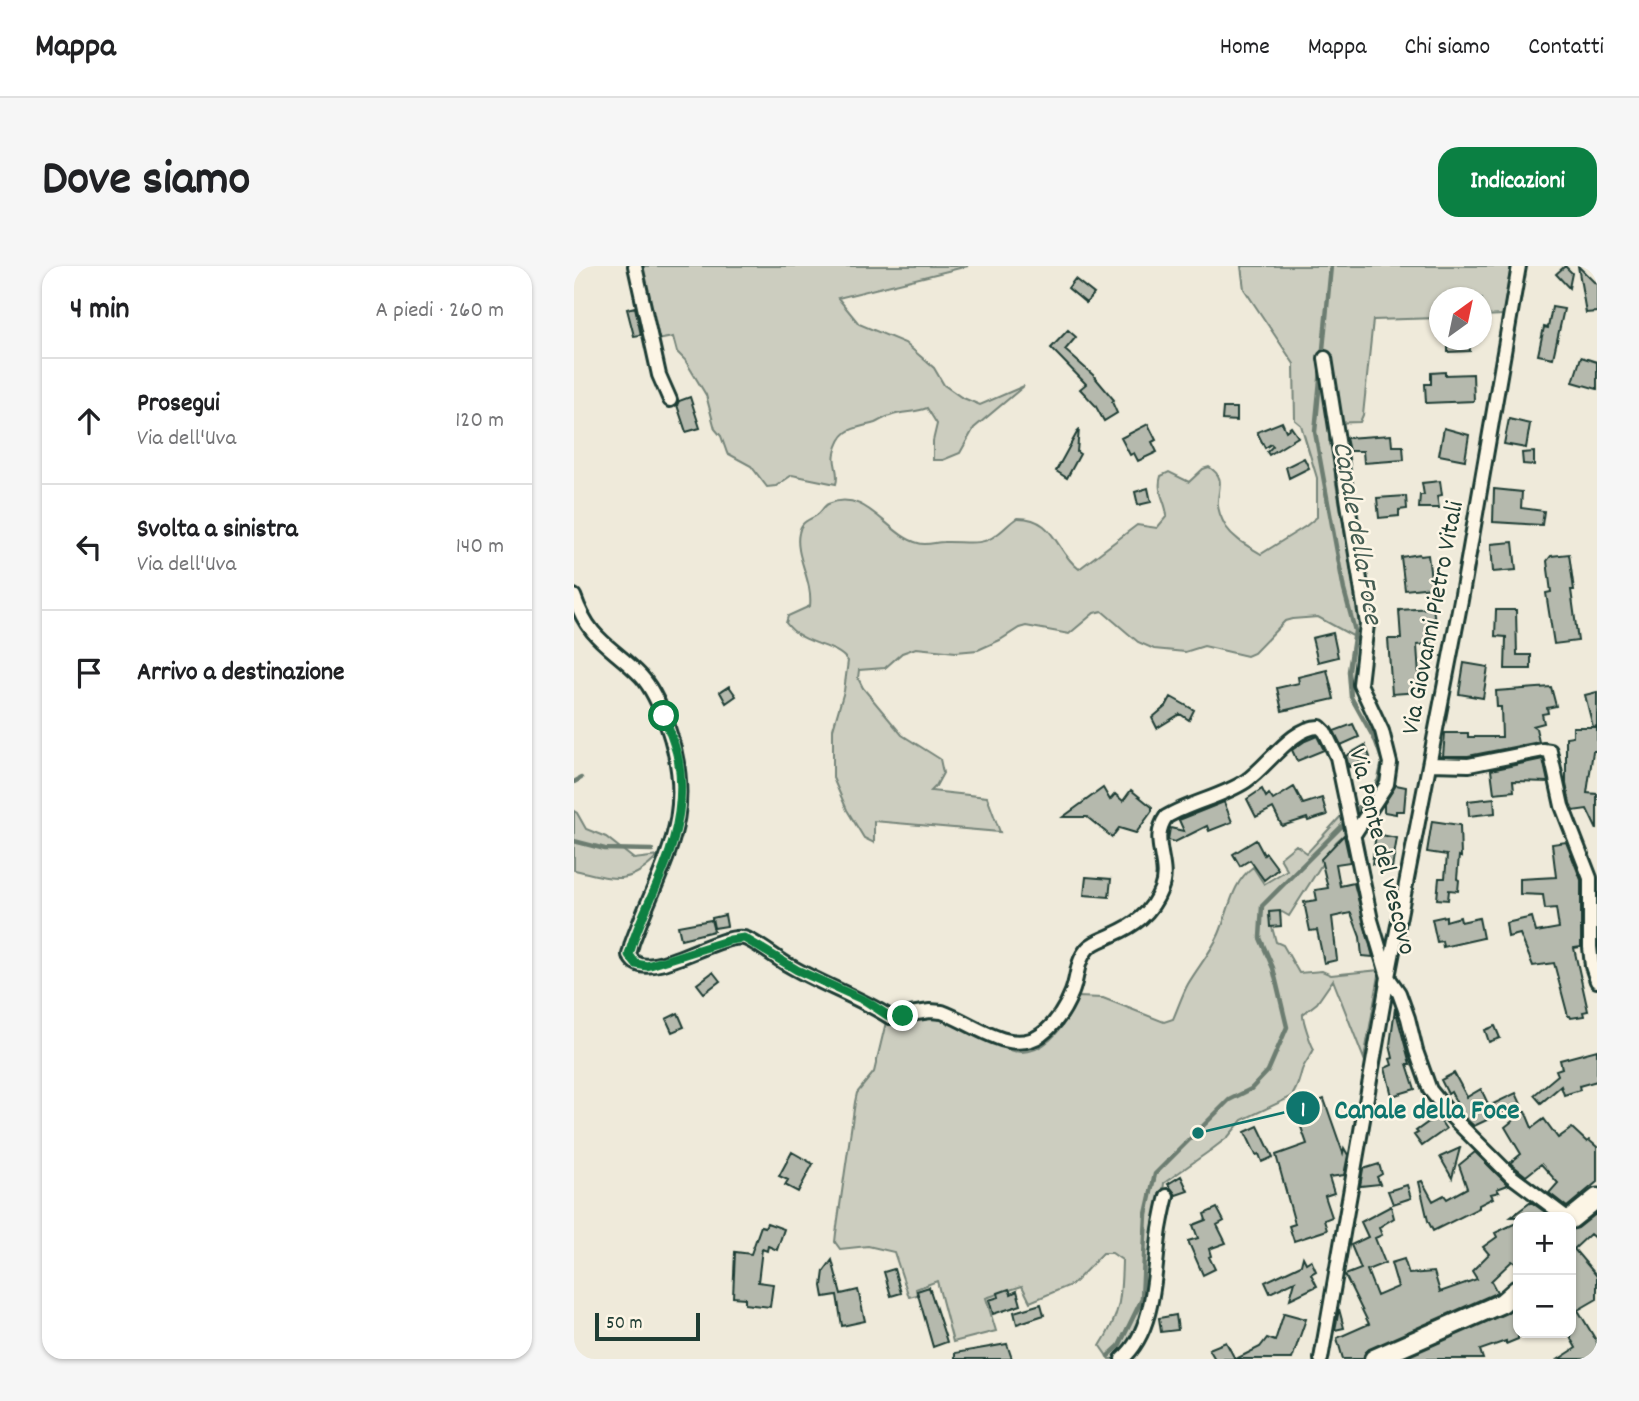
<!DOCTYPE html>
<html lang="it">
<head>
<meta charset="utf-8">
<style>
  :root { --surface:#fff; --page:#f6f6f6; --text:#202124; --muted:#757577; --line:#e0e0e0; --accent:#0b8043 }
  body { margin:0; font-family:Dekko,sans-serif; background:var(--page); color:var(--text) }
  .controls { position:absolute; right:21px; bottom:21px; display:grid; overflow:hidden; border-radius:14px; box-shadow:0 2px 5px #0004 }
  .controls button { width:63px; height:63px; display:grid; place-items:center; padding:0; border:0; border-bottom:2px solid var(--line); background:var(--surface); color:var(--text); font:35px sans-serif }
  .compass { position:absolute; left:855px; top:21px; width:63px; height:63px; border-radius:50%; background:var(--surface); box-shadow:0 2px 5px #0004; rotate:33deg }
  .scale { position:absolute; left:21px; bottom:18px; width:105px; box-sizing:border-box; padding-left:7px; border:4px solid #1f3d34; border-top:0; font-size:19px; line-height:24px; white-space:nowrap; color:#1f3d34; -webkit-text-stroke:5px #fcf5e5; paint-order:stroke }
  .stop { position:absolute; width:21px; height:21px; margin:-16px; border:5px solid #0b8043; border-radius:50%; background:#fff }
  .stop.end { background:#0b8043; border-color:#fff; box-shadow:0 2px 7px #0008 }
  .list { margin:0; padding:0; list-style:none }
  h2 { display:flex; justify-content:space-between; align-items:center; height:91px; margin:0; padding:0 28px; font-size:30px }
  h2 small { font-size:23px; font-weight:400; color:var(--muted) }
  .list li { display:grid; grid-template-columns:46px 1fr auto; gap:21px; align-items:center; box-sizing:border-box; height:126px; padding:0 28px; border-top:2px solid var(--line) }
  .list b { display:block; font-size:26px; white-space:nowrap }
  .list p { margin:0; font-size:23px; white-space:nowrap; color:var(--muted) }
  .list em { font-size:23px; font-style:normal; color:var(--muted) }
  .icon { flex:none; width:38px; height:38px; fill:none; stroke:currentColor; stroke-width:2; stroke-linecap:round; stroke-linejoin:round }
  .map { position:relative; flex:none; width:1023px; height:1093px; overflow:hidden; border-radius:21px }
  header { display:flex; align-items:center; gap:42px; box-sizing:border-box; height:98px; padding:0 35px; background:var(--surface); border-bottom:2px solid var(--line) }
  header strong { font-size:33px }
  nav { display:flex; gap:38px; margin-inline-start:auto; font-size:24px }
  .intro { display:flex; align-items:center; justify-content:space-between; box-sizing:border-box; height:168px; padding:0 42px }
  h1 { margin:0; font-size:49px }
  .button { padding:18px 32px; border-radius:21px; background:var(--accent); color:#fff; font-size:24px; font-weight:700 }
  main { display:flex; gap:42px; padding:0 42px }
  aside { flex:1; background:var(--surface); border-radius:21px; box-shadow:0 2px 5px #0004 }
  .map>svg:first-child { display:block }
</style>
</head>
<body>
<header>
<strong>Mappa</strong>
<nav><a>Home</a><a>Mappa</a><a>Chi siamo</a><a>Contatti</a></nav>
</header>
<div class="intro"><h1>Dove siamo</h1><a class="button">Indicazioni</a></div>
<main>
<aside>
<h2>4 min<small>A piedi · 260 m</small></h2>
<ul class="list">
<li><svg class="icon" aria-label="ahead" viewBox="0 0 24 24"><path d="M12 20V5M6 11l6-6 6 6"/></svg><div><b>Prosegui</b><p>Via dell'Uva</p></div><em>120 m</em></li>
<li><svg class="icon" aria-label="left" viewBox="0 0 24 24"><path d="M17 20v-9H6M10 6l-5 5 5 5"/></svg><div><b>Svolta a sinistra</b><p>Via dell'Uva</p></div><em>140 m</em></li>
<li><svg class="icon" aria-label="arrive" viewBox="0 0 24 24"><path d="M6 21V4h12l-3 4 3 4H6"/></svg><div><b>Arrivo a destinazione</b></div></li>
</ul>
</aside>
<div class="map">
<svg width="1023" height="1093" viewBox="0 0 1023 1093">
  <rect width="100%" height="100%" fill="#efeada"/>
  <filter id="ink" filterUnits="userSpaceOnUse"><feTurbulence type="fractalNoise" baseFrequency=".0143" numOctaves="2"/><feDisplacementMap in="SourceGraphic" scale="14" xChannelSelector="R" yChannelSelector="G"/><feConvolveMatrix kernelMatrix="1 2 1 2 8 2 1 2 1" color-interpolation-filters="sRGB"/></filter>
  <g filter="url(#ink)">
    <!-- green -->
    <path fill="#cccdbf" stroke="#76857a" stroke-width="2" d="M66,0H394L264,32L285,58L331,77L360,102L370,119L387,131L406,139L450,120L400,162L386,187L369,194H359V175L363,158L353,142C341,147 328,145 316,150C311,151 306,155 301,157C280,163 267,161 261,187C258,198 266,205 262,218L218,209L202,220L193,221L177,200L153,187L147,170L141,163L132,129L111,94L103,86L99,71L83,74Z
      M667,0H937L929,49L908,50V32H866L865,52L799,54L789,149L786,156L755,157V175L760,177L761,212L786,354V374L744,351L718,353L711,355L680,387L673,390L630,380L611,386L580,383L564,376L528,345L520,347L495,368L452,360L445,362L426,374L404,384L382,386L342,382L328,387L311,402L285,404L284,412L289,422L328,469L366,493L369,507L362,520L357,525L413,531L426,566L300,555V577L290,572L273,544L259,512V463L270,425L274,395C260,376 230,381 212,357L214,350L236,340C239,314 220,289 225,267C227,255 234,255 243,249C247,246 250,240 254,238C292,221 313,269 344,277C352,280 362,276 370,276C389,275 407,281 422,269C430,264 435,257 443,252C481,251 481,285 505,303L563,259L583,262L593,250C592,235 582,226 587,210L595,206L615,216L629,203L635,201C651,211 645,220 644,234C643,242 648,254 652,261C661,274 674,280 687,288L732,260L743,251V212L727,159L721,154L720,98L670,23Z
      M0,545L3,547L12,563L32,571L60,593L84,590C54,622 38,612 0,604Z
      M767,550L770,551L772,567L762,576L715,650L708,646L695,650L702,676L709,679L725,707L748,705L757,709L806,704L790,793L759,714L743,737L729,748C728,752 737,779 740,783C737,790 731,796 728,804C725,814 724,822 717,831L668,854L654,871L637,884L590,917L576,1026L565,1064L543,1093H535L526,1080C547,1047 547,1032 548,994L538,987H529L499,1018L456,1036L448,1020L412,1032L422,1065L379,1076L363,1015L342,1023L343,1029L335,1031L320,986L294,980L266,983L261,976L262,967L281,836L283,827L300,806L312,756C333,755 356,749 376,756C395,762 412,775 430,782C467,798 491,761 504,731L529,732L590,756L599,753C604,742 608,729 614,718C624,701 637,686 645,668C655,645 658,616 679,601L690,618L713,604L706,592L722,579L733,587Z"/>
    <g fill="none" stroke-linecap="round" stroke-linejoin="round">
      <!-- stream -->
      <path stroke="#6c7d71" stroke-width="4.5" d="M757,0L741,166L770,324L781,365L775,405L777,431L802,476L809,496L805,514L793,532L778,549
        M0,516L7,512
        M0,575L31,583L78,584
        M534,1090L545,1080L568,1033L572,948L581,908L655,834L677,823L694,805L713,761L699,702L686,672L688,640L773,555"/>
    </g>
    <!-- building -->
    <path fill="#b5b9ad" stroke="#1f3d34" stroke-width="2" d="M991,0L998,7L995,22L982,8Z
      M1004,0L1023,19V46L1012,47Z
      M501,13L520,28L512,37L494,22Z
      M61,41L67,69L60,70L53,43Z
      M978,41L990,43L979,92L964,89L970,61L974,62Z
      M494,64L502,71L491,84L519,109L540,134L538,136L543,147L530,155L521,139L506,123L512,118L477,82Z
      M874,74H895L896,85L874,86Z
      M1007,91L1023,96V123L999,116Z
      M871,106V109L899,108L900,135L852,137L851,118H857V107Z
      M116,131L126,162L112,166L103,139L105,135Z
      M649,142H663V155L648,154Z
      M935,153L956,158L952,182L930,178Z
      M708,156L712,165L717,161L724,171L695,189L693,186L699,180L697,178L691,182L683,166Z
      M574,158L582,174L578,176L583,186L564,195L560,187L556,189L547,172Z
      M870,162L895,169L891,194L865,189Z
      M505,163L503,186L506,188L493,212L482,205Z
      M817,169L818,180H829L830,194L790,197L789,185H775L772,172Z
      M960,186V199L949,198L948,187Z
      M730,192L735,202L715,212L712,201Z
      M866,215L868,229L863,230L865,242H845L846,229H850L848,217Z
      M574,222L577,236L564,239L561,226Z
      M920,223L948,226L947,242L970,245L968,259L919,256Z
      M832,230L833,243L825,244V250L805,252L803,232Z
      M939,276L942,304L919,306L917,278Z
      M845,288L846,290L854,289L858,321L831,324L827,291Z
      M995,288L1000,324H997L1004,375L980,378L972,327L977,326L973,295L977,290Z
      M859,342L861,355L855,356L857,378L843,379L846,426L818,428L814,373H827L825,344Z
      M922,344H942L943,389H957V403H931L932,371L921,370Z
      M759,367L764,391L744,396L738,372Z
      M890,397L914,401L909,432L885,428Z
      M753,404L760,433L708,445L703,422L725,417L724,411Z
      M155,420L162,430L152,437L146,426Z
      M977,421L982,440L973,442L974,447L968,448L970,457L959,460L962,462L965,476L894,490H869L871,467H894V471H928L927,441H923L922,425Z
      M1023,426V460L1019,461L1011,429Z
      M597,431L620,444L615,454L606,448L583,462L578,452L592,440Z
      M779,458L785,471L767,479L760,465Z
      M999,461H1023V485H1019L1013,527L1023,528V564L1013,543L999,545L996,537L992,518V471L999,470Z
      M743,470L750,484L723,495L718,484L731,475Z
      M791,479L796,491L775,501L772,490Z
      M969,493L974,516L939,515L940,525L920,527L917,504Z
      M822,519L832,521L830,545H822V548L810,546V538Z
      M720,521L729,538L748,532L753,549L734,555L733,552L708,560L699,542L682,551L673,533L688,523L692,531L695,528L699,534Z
      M529,522L536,534L541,528L549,535L557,524L578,541V545L562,567L545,562L538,571L513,551H489Z
      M920,532L921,547L895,550L894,535Z
      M650,536L658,556L635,565L633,560L601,576L594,574L596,562L610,565L605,554Z
      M858,555L886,559L887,591L885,590L883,613L885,614L884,625L875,624L874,634L863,633L865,612H871L873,589L853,586Z
      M802,568L823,572L818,602L798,598Z
      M770,569L776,596L762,598L766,620L780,617L799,691L788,690L786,671L777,647L758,651L763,694L750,697L743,664L736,665L730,636L743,634L741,624L754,622L747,593Z
      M682,574L690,589L692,587L704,603L690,614L676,594L666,600L659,588Z
      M992,576L1007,614V681L1000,682L1014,745L1009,746L1010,750L997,752L996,750H994L980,697L959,700L946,668L934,671L932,657L958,651L962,666L985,662L982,642L971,643L969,629L946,628V613L982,611L978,578Z
      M512,611L537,613L535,631L510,629Z
      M706,645L707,660L696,661L695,646Z
      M151,649L153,660L140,662L138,652Z
      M872,650V655L886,651L887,656L905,652L909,672L869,681L868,675L863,676L858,653Z
      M137,654L140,665L107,673L104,660Z
      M139,706L146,715L130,727L123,718Z
      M821,742L836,798H833L841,823L818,830L811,802L818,799L816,793L819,792L816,779Z
      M104,747L110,761L98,766L92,753Z
      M921,760L926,772L915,776L911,764Z
      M1023,784V815L1005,820L1006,824L990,829L987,820L967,837L960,829L984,809L982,804L988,802L986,794Z
      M880,807L893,831L907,823L915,840L942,827L947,838L900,860L889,850L877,826L874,828L867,814Z
      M750,833L769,887L770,882L774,889L770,909L755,911L760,927L751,930L758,951L750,954L753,964L720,975L715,960L721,958L702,889L733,878L721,844Z
      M951,845L958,862L970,853L984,872L998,862L1013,876L1015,874L1023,881V916L993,941L975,927L984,917L967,898L952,910L936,897L947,888L931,861Z
      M863,850L872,863L848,880L840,869L844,867L842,865Z
      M684,860L699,891L688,896L685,888L682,889L671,866Z
      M886,882L878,912L866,891Z
      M218,886L239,898L224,926L211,919L214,914L205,910Z
      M901,886L934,919L923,923L925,926L917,928L919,932L905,939V942L859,965L854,955L845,916L848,915L859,935L870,929L873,933L893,922L885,899Z
      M805,898L808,908L803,911L806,918L786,920L789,903Z
      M607,910L614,925L602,929L594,918Z
      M833,919L837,932L819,938L814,925Z
      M957,936L978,951H937Z
      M817,940L820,952L807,960L805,962L808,969L801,972L811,997L793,1004L803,1030L824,1021L817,997L830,993L835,1008L860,1006L866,1026L903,1013L898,1005L915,988L909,981L923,971L921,967L944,956V999L938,995L917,1015L923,1026L922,1027L795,1083L791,1087L789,1093H769L763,1072L795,1058L771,1009L787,1003L777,979L794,971L787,956Z
      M643,942L650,955L643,959L652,977L635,983L637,990L635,991L641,1003L629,1009L614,975L624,972L619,959L632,954L630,948Z
      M1023,947V974L1016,968L1000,983L1023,1010V1033L1004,1044L1023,1076V1093H985L1002,1082L997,1073V964L1004,962Z
      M193,957L210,963L203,984L194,980L193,985L188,983L184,1016L199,1018L196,1041L171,1038V1032L159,1031L161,986L177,988L187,960L191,961Z
      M729,991L732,997L737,994L742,1005L737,1008L743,1020L716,1033L721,1015L696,1027L691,1016L727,999Z
      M258,994L267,1028L284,1024L291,1055L268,1060L263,1029L250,1031L248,1020L250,1005Z
      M320,1003L327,1027L317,1030L310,1006Z
      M355,1021L373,1076L359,1081L343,1025Z
      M435,1023L437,1028L443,1025L447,1039L419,1048L415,1034L425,1031L424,1027Z
      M467,1038L470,1049L443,1058L440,1046Z
      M944,1038V1073L932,1078V1075L906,1084L909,1093H828L933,1047Z
      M765,1043L770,1062L761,1064Z
      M710,1047L732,1053L718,1093H662L686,1081L693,1072L701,1075Z
      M602,1049L604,1064L587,1066L585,1052Z
      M652,1076L661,1093H641L635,1083Z
      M433,1078L438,1093H381V1087Z"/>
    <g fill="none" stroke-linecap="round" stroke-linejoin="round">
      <!-- street casing -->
      <g stroke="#1f3d34" stroke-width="18">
        <path id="street" d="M61,0L85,109L96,134
          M751,92L793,358L786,418L808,465L816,497L813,518L779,570
          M0,330C16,376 37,379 67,410C80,424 88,445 94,462C125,553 87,596 58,677L55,689C57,692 59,696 62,697C83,711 146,667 170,672C182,675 204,694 216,700C249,719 284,731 316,751L356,745L368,746C399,757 436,790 467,769C482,758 491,744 498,726C504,711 502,695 514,682C520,676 530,673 538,669C561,659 577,648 587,623C597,598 575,575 592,551C617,536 648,531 672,515C694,500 719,460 746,461L751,466L763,491L797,654L814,711L825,727L834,752L842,785L856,824L879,852L937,910L992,951
          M856,498L895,499L969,484L976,485L988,540L1016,612V681L1018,700L1023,715
          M548,1093C582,1064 580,1004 586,963C588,952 590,941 593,930
          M747,1093L814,711L887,334L945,0"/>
      </g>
      <!-- secondary casing -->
      <g stroke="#1f3d34" stroke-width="23">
        <path id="secondary" d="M997,953L1023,932
          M800,1093L928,1037L944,1023"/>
      </g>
      <!-- street -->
      <use href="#street" stroke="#fcf5e5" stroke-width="12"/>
      <!-- secondary -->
      <use href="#secondary" stroke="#fcf5e5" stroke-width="18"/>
    </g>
  </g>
  <g fill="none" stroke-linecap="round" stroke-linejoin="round" filter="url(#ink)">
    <!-- route -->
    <path stroke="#0b8043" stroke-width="9" d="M90,450C95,464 101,478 104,492C111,527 104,566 91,599C80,629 63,657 55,689L62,698L73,700L156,674L170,672L223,704L292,735L316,751L329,750"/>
  </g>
  <g text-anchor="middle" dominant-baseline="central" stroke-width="5" stroke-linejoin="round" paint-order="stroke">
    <!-- street labels -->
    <g font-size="26" fill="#1f3d34" stroke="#fcf5e5">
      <text transform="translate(860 352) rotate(-79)">Via Giovanni Pietro Vitali</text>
      <text transform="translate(807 586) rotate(76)">Via Ponte del vescovo</text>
    </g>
    <!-- water labels -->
    <g font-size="28" font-style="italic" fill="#455d53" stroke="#fcf5e5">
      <text transform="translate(781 267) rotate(80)">Canale della Foce</text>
    </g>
  </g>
  <!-- callouts -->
  <path fill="none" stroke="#0f766e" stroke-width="2.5" d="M624 867L729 842"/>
  <g fill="#0f766e" stroke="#fcf5e5" stroke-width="2.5">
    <circle cx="624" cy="867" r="7"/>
    <circle cx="729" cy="842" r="18"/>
  </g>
  <g font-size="21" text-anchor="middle" font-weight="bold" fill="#fff">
    <text x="729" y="850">1</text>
  </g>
  <g font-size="28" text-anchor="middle" font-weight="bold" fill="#0f766e" stroke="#fcf5e5" stroke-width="5" stroke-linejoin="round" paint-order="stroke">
    <text x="853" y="852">Canale della Foce</text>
  </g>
</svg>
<div class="controls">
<button>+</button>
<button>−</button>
</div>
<svg class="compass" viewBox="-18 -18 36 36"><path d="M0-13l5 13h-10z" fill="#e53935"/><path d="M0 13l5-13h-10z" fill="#757577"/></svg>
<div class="scale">50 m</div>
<div class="stop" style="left:90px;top:450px"></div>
<div class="stop end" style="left:329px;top:750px"></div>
</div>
</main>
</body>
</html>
